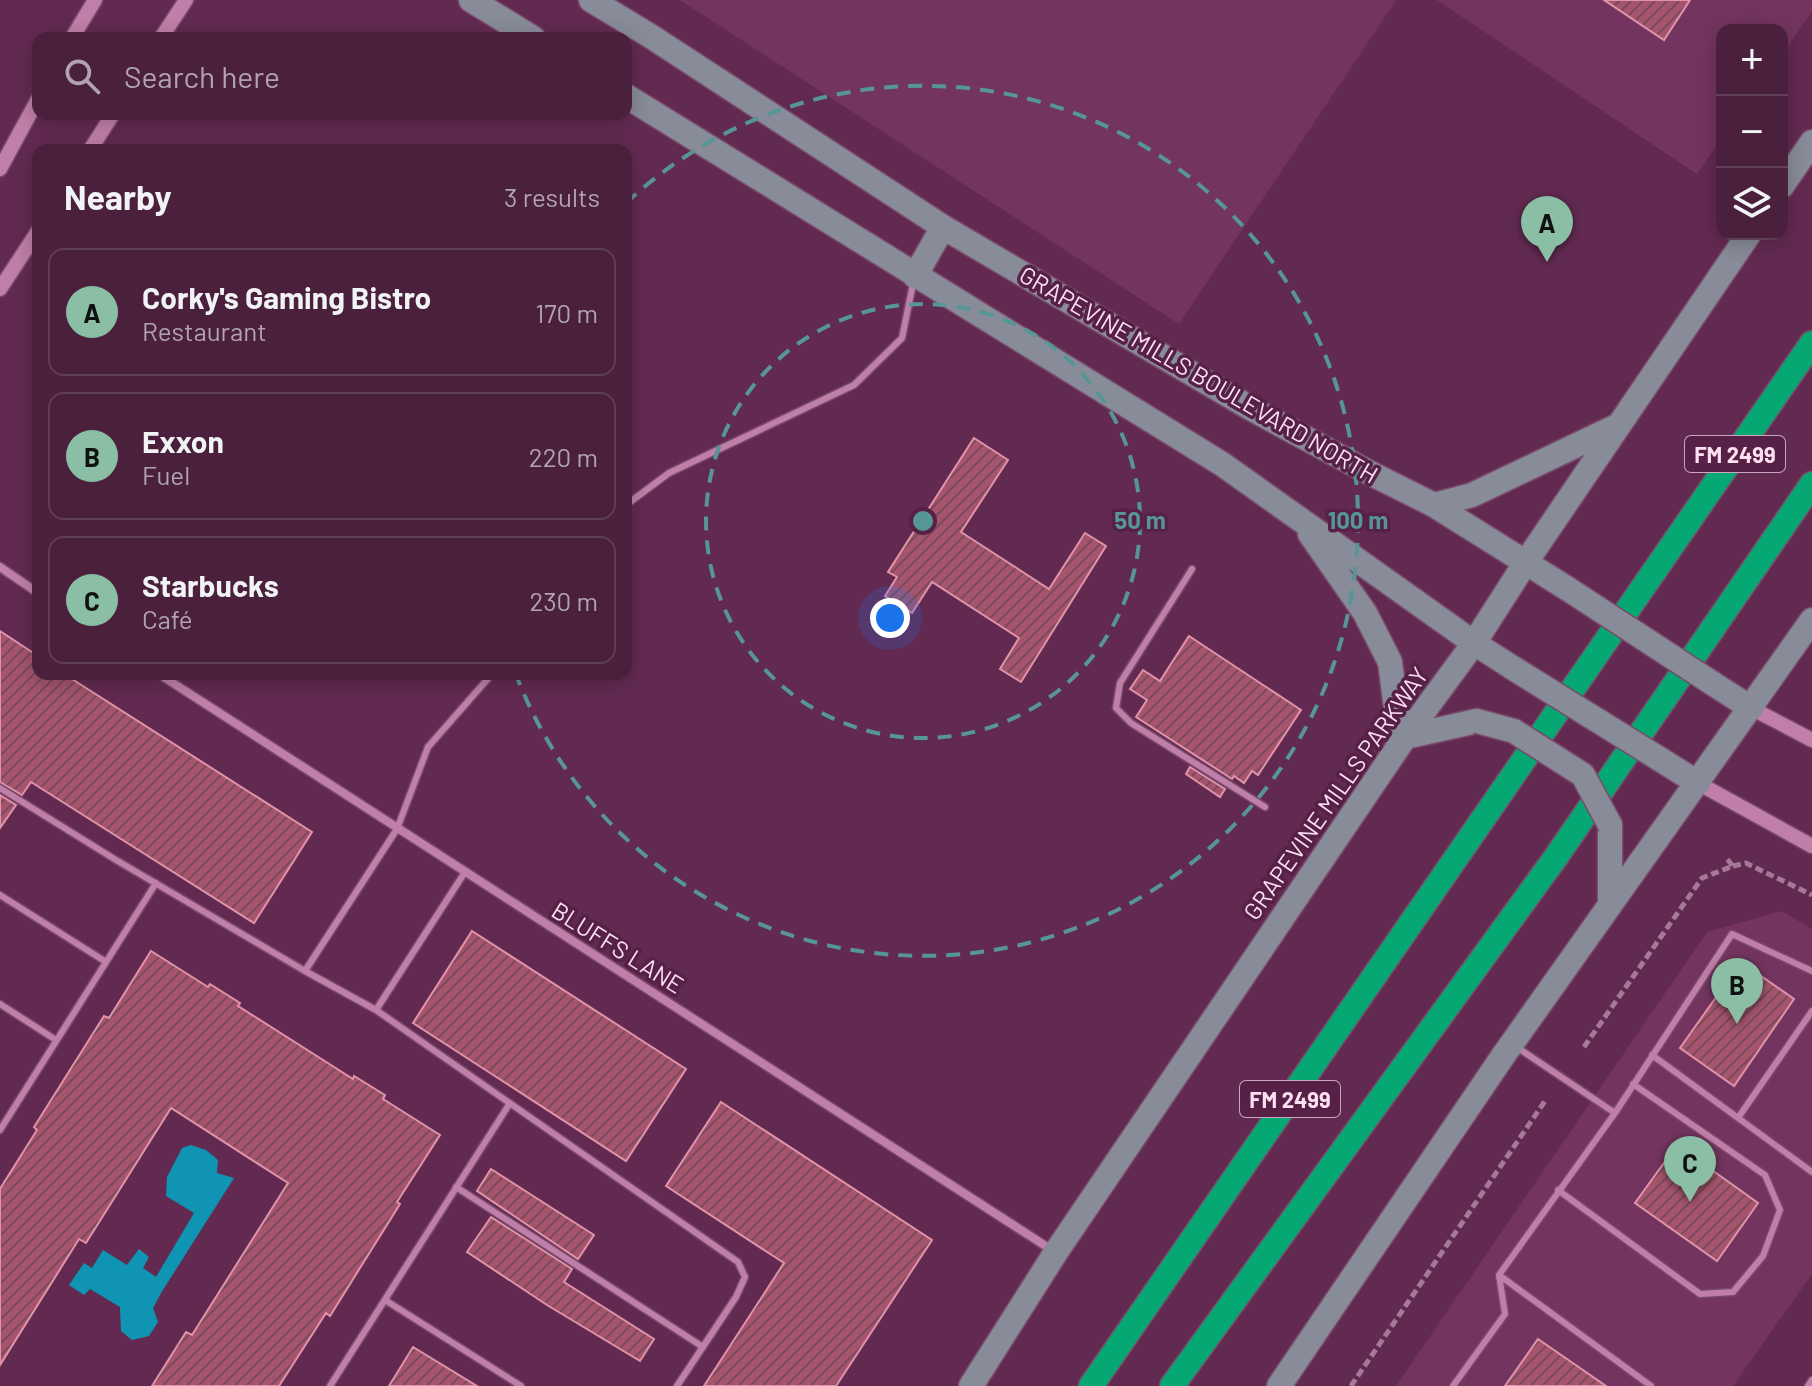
<!DOCTYPE html>
<html lang="en">
<head>
<meta charset="utf-8">
<style>
  :root { --surface:#4a203d; --page:#512844; --text:#f1f3f6; --muted:#b2a3b0; --line:#613e57; --accent:#8abfa5 }
  body { margin:0; font-family:Barlow,sans-serif; background:var(--page); color:var(--text) }
  .controls { position:absolute; right:24px; top:24px; display:grid; overflow:hidden; border-radius:16px; box-shadow:0 4px 20px #0003 }
  .controls button { width:72px; height:72px; display:grid; place-items:center; padding:0; border:0; border-bottom:2px solid var(--line); background:var(--surface); color:var(--text); font:40px sans-serif }
  .you { position:absolute; left:890px; top:618px; width:28px; height:28px; margin:-20px; border:6px solid #fff; border-radius:50%; background:#1a73e8; box-shadow:0 0 0 12px #1a73e833 }
  .badge { display:grid; place-items:center; width:52px; height:52px; border-radius:50%; background:var(--accent); color:#111; font-size:26px; font-weight:700 }
  .pin { position:absolute; translate:-50% -66px; filter:drop-shadow(0 2px 4px #0008) }
  .pin::after { content:''; position:absolute; top:42px; width:28px; height:24px; background:inherit; clip-path:polygon(0 0,100% 0,50% 100%) }
  .list { margin:0; padding:0; list-style:none }
  h2 { display:flex; justify-content:space-between; align-items:center; height:104px; margin:0; padding:0 32px; font-size:34px }
  h2 small { font-size:26px; font-weight:400; color:var(--muted) }
  .list li { display:grid; grid-template-columns:52px 1fr auto; gap:24px; align-items:center; box-sizing:border-box; height:128px; margin:0 16px 16px; padding:0 16px; border:2px solid var(--line); border-radius:16px }
  .list b { display:block; font-size:30px; white-space:nowrap }
  .list p { margin:0; font-size:26px; white-space:nowrap; color:var(--muted) }
  .list em { font-size:26px; font-style:normal; color:var(--muted) }
  .icon { flex:none; width:44px; height:44px; fill:none; stroke:currentColor; stroke-width:2; stroke-linecap:round; stroke-linejoin:round }
  .map { position:relative; flex:none; width:1812px; height:1386px; overflow:hidden }
  .search { position:absolute; background:var(--surface); box-shadow:0 4px 20px #0003; left:32px; top:32px; width:600px; height:88px; display:flex; align-items:center; gap:20px; box-sizing:border-box; padding:0 28px; border-radius:16px; color:var(--muted); font-size:30px }
  .panel { position:absolute; background:var(--surface); box-shadow:0 4px 20px #0003; left:32px; top:144px; width:600px; height:536px; border-radius:16px }
  .map>svg:first-child { display:block }
</style>
</head>
<body>
<div class="map">
<svg width="1812" height="1386" viewBox="0 0 1812 1386">
  <defs>
    <pattern id="building-hatch" width="6" height="6" patternUnits="userSpaceOnUse" patternTransform="scale(2)"><rect width="6" height="6" fill="#a6546e"/><path d="M-1 1l2-2M0 6l6-6M5 7l2-2" fill="none" stroke="#794c5b"/></pattern>
  </defs>
  <rect width="100%" height="100%" fill="#632a51"/>
  <!-- built -->
  <path fill="#73355f" d="M680,0H1396L1179,324Z
    M1437,0H1812V12L1782,54V30H1722V138L1697,174Z
    M1782,911L1812,929V1274L1733,1386H1396L1707,932Z"/>
  <!-- water -->
  <path fill="#1094b4" d="M191,1145L206,1150L218,1160L217,1173L234,1178L161,1293L153,1308L158,1322L149,1336L132,1340L121,1331L120,1307L90,1289L84,1295L69,1285L84,1263L92,1268L103,1250L127,1265L139,1249L149,1257L143,1268L156,1277L194,1213L166,1196L167,1177L182,1148Z"/>
  <!-- building -->
  <path fill="url(#building-hatch)" stroke="#e093a9" stroke-width="2" d="M1604,0H1690L1664,40Z
    M974,438L1008,460L961,532L1049,589L1085,533L1106,546L1021,682L1000,669L1019,638L932,582L912,613L885,596L897,577L888,572Z
    M0,631L38,656V674H64L312,832L254,923L31,782L22,795L0,782Z
    M1189,636L1301,710L1258,775L1252,771L1244,783L1234,776L1232,779L1136,717L1147,700L1130,689L1143,670L1160,681Z
    M1190,767L1225,789L1220,797L1186,774Z
    M0,795L16,805L0,828Z
    M472,931L686,1069L626,1161L413,1023Z
    M151,951L208,987L210,984L240,1003L238,1006L353,1079L354,1076L385,1095L383,1099L440,1135L397,1202L400,1204L330,1316L326,1313L279,1386H152L186,1332L192,1335L288,1183L171,1108L86,1243L79,1239L0,1365V1189L37,1130L34,1127L104,1016L109,1018Z
    M1741,962L1794,999L1734,1086L1680,1048Z
    M721,1102L932,1240L836,1386H704L784,1263L666,1186Z
    M1677,1145L1758,1203L1717,1261L1635,1203Z
    M491,1169L594,1235L578,1259L477,1191Z
    M491,1217L572,1269L564,1282L654,1339L640,1361L547,1305L467,1252Z
    M1538,1339L1606,1386H1505Z
    M413,1347L477,1386H389Z"/>
  <g fill="none" stroke-linecap="round" stroke-linejoin="round">
    <!-- service casing -->
    <g stroke="#794a6a" stroke-width="9">
      <path id="service" d="M626,505L669,473L854,385L902,338L914,279
        M1192,569L1120,683L1116,708L1131,723L1265,807
        M0,788L116,860L305,971L376,1010L738,1262L745,1277L736,1297L677,1386
        M0,895L106,962
        M305,971L397,829L428,747L492,674
        M0,1004L56,1040
        M376,1010L465,872
        M1515,1046L1615,1113
        M1652,1055L1812,1172
        M1738,1118L1812,1011
        M0,1130L156,883
        M456,1187L703,1347
        M1558,1190L1700,1294L1733,1292L1763,1256L1780,1210L1765,1175L1633,1084
        M1499,1275L1651,1386
        M385,1300L521,1386
        M330,1386L510,1103
        M1453,1386L1505,1314L1499,1275L1615,1113L1732,934L1812,971
        M1808,1386L1812,1380"/>
    </g>
    <!-- minor casing -->
    <g stroke="#794a6a" stroke-width="11">
      <path id="minor" d="M0,567L38,593
        M159,674L1055,1252"/>
    </g>
    <!-- tertiary casing -->
    <g stroke="#794a6a" stroke-width="17">
      <path id="tertiary" d="M72,38L95,0
        M161,38L186,0
        M90,150L113,114
        M0,169L38,99
        M0,289L38,231
        M1751,708L1812,740
        M1698,783L1812,846"/>
    </g>
    <!-- secondary casing -->
    <g stroke="#794a6a" stroke-width="27">
      <path id="secondary" d="M471,0L533,38
        M591,0L652,37L943,227L1252,409L1370,473L1434,505L1568,589
        M626,96L1222,464L1474,643L1513,668
        M1782,186L1812,142
        M915,276L943,227
        M1434,505L1472,495L1619,425
        M1310,534L1365,613L1390,662L1396,708L1405,737L1477,721
        M1712,683L1751,708
        M1658,758L1698,783
        M1610,825V903
        M971,1386L1056,1252L1405,737L1474,643L1526,562L1749,234
        M1279,1386L1503,1056L1812,620"/>
    </g>
    <!-- motorway casing -->
    <g stroke="#794a6a" stroke-width="27">
      <path id="motorway" d="M1091,1386L1812,343
        M1172,1386L1556,857L1812,484"/>
    </g>
    <!-- path -->
    <path stroke="#a57997" stroke-width="5" stroke-dasharray="8 4" stroke-linecap="butt" d="M1733,866L1746,863L1812,895
      M1584,1047L1702,878L1733,866L1727,859
      M1351,1386L1545,1101"/>
    <!-- service -->
    <use href="#service" stroke="#c07fa8" stroke-width="6"/>
    <!-- minor -->
    <use href="#minor" stroke="#c07fa8" stroke-width="8"/>
    <!-- tertiary -->
    <use href="#tertiary" stroke="#c07fa8" stroke-width="14"/>
    <!-- secondary -->
    <use href="#secondary" stroke="#888b98" stroke-width="24"/>
    <!-- motorway -->
    <use href="#motorway" stroke="#05a872" stroke-width="24"/>
    <!-- secondary-bridge casing -->
    <g stroke="#794a6a" stroke-width="27" stroke-linecap="butt">
      <path id="secondary-bridge" d="M1568,589L1712,683
        M1513,668L1658,758
        M1477,721L1514,731L1583,775L1610,825"/>
    </g>
    <!-- secondary-bridge -->
    <use href="#secondary-bridge" stroke="#888b98" stroke-width="24"/>
  </g>
  <!-- distance rings -->
  <g fill="none" stroke="#569695" stroke-width="4" stroke-dasharray="14 10">
    <circle cx="923" cy="521" r="217"/>
    <path d="M626 203A435 435 0 1 1 517 677"/>
  </g>
  <g text-anchor="middle" dominant-baseline="central" stroke-width="7" stroke-linejoin="round" paint-order="stroke">
    <!-- shield labels -->
    <g fill="#572046" stroke="#caa6be" stroke-width="2">
      <rect x="1685" y="436" width="100" height="36" rx="6"/>
      <rect x="1240" y="1081" width="100" height="36" rx="6"/>
    </g>
    <g font-size="22" font-weight="bold" fill="#fce0f1">
      <text x="1735" y="454">FM 2499</text>
      <text x="1290" y="1099">FM 2499</text>
    </g>
    <!-- street labels -->
    <g font-size="24" fill="#fce0f1" stroke="#572046">
      <text transform="translate(1199 374) rotate(30)">GRAPEVINE MILLS BOULEVARD NORTH</text>
      <text transform="translate(1335 793) rotate(-55)">GRAPEVINE MILLS PARKWAY</text>
      <text transform="translate(618 947) rotate(32)">BLUFFS LANE</text>
    </g>
  </g>
  <circle cx="923" cy="521" r="12" fill="#569695" stroke="#572046" stroke-width="4"/>
  <g font-size="24" text-anchor="middle" font-weight="bold" fill="#569695" stroke="#572046" stroke-width="7" stroke-linejoin="round" paint-order="stroke">
    <text x="1140" y="529">50 m</text>
    <text x="1358" y="529">100 m</text>
  </g>
</svg>
<div class="controls">
<button>+</button>
<button>−</button>
<button><svg class="icon" aria-label="layers" viewBox="0 0 24 24"><path d="M12 4l9 5-9 5-9-5zM3 14l9 5 9-5"/></svg></button>
</div>
<div class="you"></div>
<div class="pin badge" style="left:1547px;top:262px">A</div>
<div class="pin badge" style="left:1737px;top:1024px">B</div>
<div class="pin badge" style="left:1690px;top:1202px">C</div>
<div class="search"><svg class="icon" aria-label="search" viewBox="0 0 24 24"><circle cx="10" cy="10" r="6"/><path d="M15 15l6 6"/></svg>Search here</div>
<section class="panel">
<h2>Nearby<small>3 results</small></h2>
<ul class="list">
<li><span class="badge">A</span><div><b>Corky's Gaming Bistro</b><p>Restaurant</p></div><em>170 m</em></li>
<li><span class="badge">B</span><div><b>Exxon</b><p>Fuel</p></div><em>220 m</em></li>
<li><span class="badge">C</span><div><b>Starbucks</b><p>Café</p></div><em>230 m</em></li>
</ul>
</section>
</div>
</body>
</html>
